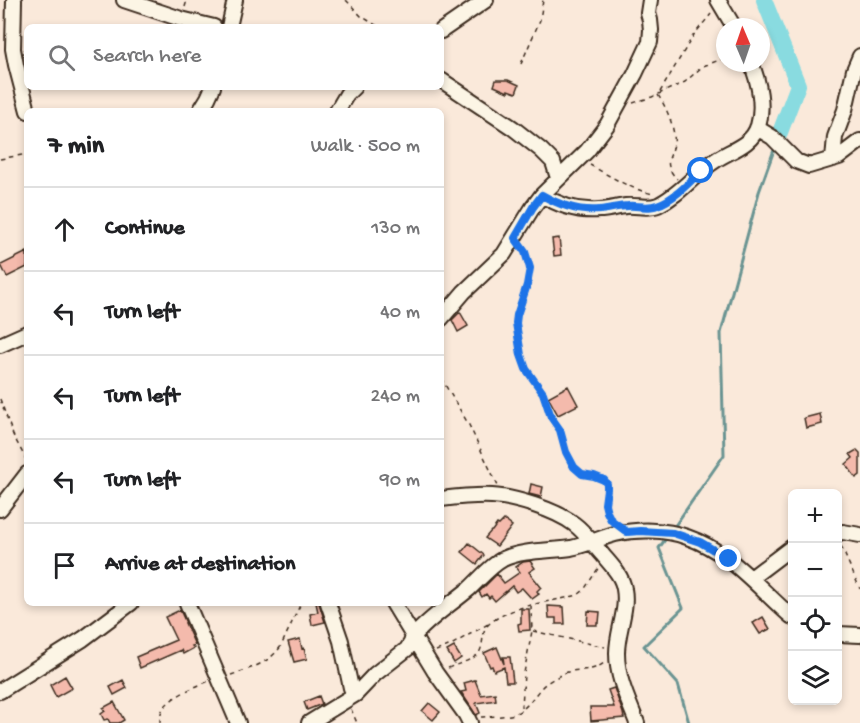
<!DOCTYPE html>
<html lang="en">
<head>
<meta charset="utf-8">
<style>
  :root { --surface:#fff; --page:#f6f6f6; --text:#202124; --muted:#757577; --line:#e0e0e0 }
  body { margin:0; font-family:"Gochi Hand",sans-serif; background:var(--page); color:var(--text) }
  .controls { position:absolute; right:18px; bottom:18px; display:grid; overflow:hidden; border-radius:9px; box-shadow:0 3px 9px #0003 }
  .controls button { width:54px; height:54px; display:grid; place-items:center; padding:0; border:0; border-bottom:2px solid var(--line); background:var(--surface); color:var(--text); font:30px sans-serif }
  .compass { position:absolute; left:716px; top:18px; width:54px; height:54px; border-radius:50%; background:var(--surface); box-shadow:0 3px 9px #0003; rotate:358deg }
  .stop { position:absolute; width:18px; height:18px; margin:-14px; border:4px solid #1a73e8; border-radius:50%; background:#fff }
  .stop.end { background:#1a73e8; border-color:#fff; box-shadow:0 2px 6px #0008 }
  .list { margin:0; padding:0; list-style:none }
  h2 { display:flex; justify-content:space-between; align-items:center; height:78px; margin:0; padding:0 24px; font-size:26px }
  h2 small { font-size:20px; font-weight:400; color:var(--muted) }
  .list li { display:grid; grid-template-columns:39px 1fr auto; gap:18px; align-items:center; box-sizing:border-box; height:84px; padding:0 24px; border-top:2px solid var(--line) }
  .list b { display:block; font-size:22px; white-space:nowrap }
  .list em { font-size:20px; font-style:normal; color:var(--muted) }
  .icon { flex:none; width:33px; height:33px; fill:none; stroke:currentColor; stroke-width:2; stroke-linecap:round; stroke-linejoin:round }
  .map { position:relative; flex:none; width:860px; height:723px; overflow:hidden }
  .search { position:absolute; background:var(--surface); box-shadow:0 3px 9px #0003; left:24px; top:24px; width:420px; height:66px; display:flex; align-items:center; gap:15px; box-sizing:border-box; padding:0 21px; border-radius:9px; color:var(--muted); font-size:22px }
  .panel { position:absolute; background:var(--surface); box-shadow:0 3px 9px #0003; left:24px; top:108px; width:420px; height:498px; border-radius:9px }
  .map>svg:first-child { display:block }
</style>
</head>
<body>
<div class="map">
<svg width="860" height="723" viewBox="0 0 860 723">
  <rect width="100%" height="100%" fill="#fae9da"/>
  <filter id="ink" filterUnits="userSpaceOnUse"><feTurbulence type="fractalNoise" baseFrequency=".0167" numOctaves="2"/><feDisplacementMap in="SourceGraphic" scale="12" xChannelSelector="R" yChannelSelector="G"/><feConvolveMatrix kernelMatrix="1 2 1 2 8 2 1 2 1" color-interpolation-filters="sRGB"/></filter>
  <g filter="url(#ink)">
    <g fill="none" stroke-linecap="round" stroke-linejoin="round">
      <!-- stream -->
      <path stroke="#6a9492" stroke-width="3" d="M672,530L724,455L721,333L759,192L774,150
        M667,537L659,548L683,608L644,646L678,684L689,723"/>
      <!-- river -->
      <path stroke="#89dbe0" stroke-width="16" d="M764,0L798,85L779,135"/>
    </g>
    <!-- building -->
    <path fill="#f4baac" stroke="#3b2a1e" stroke-width="1.5" d="M496,80H508L519,85L516,93L508,90V92L494,86Z
      M559,238L561,255L554,256L552,239Z
      M27,252V267L7,277L1,265Z
      M460,312L468,326L458,332L452,320Z
      M568,386L578,405L558,415L548,397Z
      M820,414L822,424L806,428L804,418Z
      M857,450L860,453V475L856,478L846,464L853,458L850,454Z
      M531,484L543,487L541,497L529,494Z
      M504,520L512,526L497,546L485,538L491,531H492L497,524L499,525Z
      M469,543L484,555L477,564L462,552Z
      M530,561L535,568L529,572L541,587L537,591L539,594L532,599L522,588L516,592L512,586L495,601L491,596L489,598L486,594L482,597L479,592L497,574L504,583L520,572L516,567L523,562Z
      M316,603H319L325,622L312,625L310,614L318,612Z
      M548,606L564,607L565,624H556V618H549Z
      M521,609H529L530,630L519,631L518,624L521,623Z
      M180,610L186,623H185L195,645L192,646L194,648L183,654L181,650L140,668L136,657L176,640L165,617Z
      M588,611L600,612L599,623H597V625H587Z
      M763,617L770,629L760,634L753,623Z
      M300,639L302,649L304,648L307,659L294,662L288,642Z
      M454,647L461,658L454,663L447,651Z
      M497,647L504,664L503,657H510L513,682H506L504,667L494,671L492,666L490,667L484,653Z
      M65,676L72,688L56,697L50,685Z
      M123,680L127,688L114,695L110,687Z
      M475,680L481,695L495,693L496,700L476,703L480,713L476,715L461,692L466,691L464,683Z
      M614,688L623,713L624,718L591,721L590,707H614L608,690Z
      M319,696L322,704L307,710L304,702Z
      M114,702L124,720L119,723H110L108,719L104,720L101,714L105,711L103,708Z
      M429,703L440,712L433,720L422,711Z"/>
    <g fill="none" stroke-linecap="round" stroke-linejoin="round">
      <!-- minor casing -->
      <g stroke="#3b2a1e" stroke-width="18">
        <path id="minor" d="M14,0L13,49L16,65L28,111
          M124,0L181,19L214,27
          M718,0L734,27
          M229,27L235,0
          M441,31L486,0
          M441,80L513,128L541,150L553,162L558,178
          M200,111L208,98L213,87
          M337,111L347,94L354,87
          M757,128L772,137L796,161L809,166L839,157L860,141
          M833,159L835,137L845,110L854,70L860,56
          M542,195C560,206 578,212 599,210C608,210 617,207 626,206C637,205 648,209 658,205C681,194 695,173 716,160C731,150 752,145 758,126C764,106 759,82 751,63
          M441,319L464,292L504,254L533,207L542,195L587,151L607,125L635,74L650,42L651,30L650,20L648,13L650,0
          M0,345L27,333
          M441,499C458,497 475,495 492,496C514,497 556,510 574,524C585,532 593,544 602,554C610,564 622,575 624,589C628,610 617,631 617,653C617,678 628,700 637,723
          M0,509L27,474
          M838,533L843,532L860,535
          M751,578L792,547
          M187,603L238,723
          M328,603L341,641L351,688L356,694
          M393,603L435,672L466,715L470,723
          M838,634L860,635
          M413,637C429,618 450,605 469,589C480,579 490,566 503,559C522,550 550,551 571,548C586,545 600,538 615,534C637,529 665,529 687,537C731,552 758,588 792,617
          M0,691L83,639L131,603
          M309,723L356,694L375,674L407,649L411,643L413,636"/>
      </g>
      <!-- path -->
      <path stroke="#3b2a1e" stroke-width="1.5" stroke-dasharray="4.5 4.5" stroke-linecap="butt" d="M346,0L361,16L379,27
        M185,7L187,0
        M521,64L540,20L543,0
        M660,92L693,36L711,14
        M658,95C666,107 672,121 674,135C677,156 658,159 677,179
        M633,103L652,97L685,82L703,66L725,58
        M0,159L27,154
        M590,165C610,176 630,189 653,194
        M523,248L530,268L527,285L517,315L516,323L523,362L526,369L543,393L551,417L560,430L566,452L574,467L582,474L594,476L604,480L607,484L605,508L608,515L615,522
        M441,378L469,425L498,486
        M0,399L13,435L27,461
        M841,546L860,589
        M533,631L605,647
        M436,651L451,645L488,624
        M448,668C455,665 473,660 478,654C485,646 480,632 489,624C492,621 497,618 501,616C525,603 552,602 578,595L584,590L599,567
        M231,675C249,669 270,663 281,646L301,603
        M522,708L524,673L532,631L531,606
        M351,709L357,723
        M481,717C491,716 504,717 514,714C527,709 532,698 541,688C546,682 557,677 565,673C579,667 591,674 605,662
        M160,723C160,719 160,713 163,709C170,697 196,686 209,681"/>
      <!-- minor -->
      <use href="#minor" stroke="#fcf5e5" stroke-width="14"/>
    </g>
  </g>
  <g fill="none" stroke-linecap="round" stroke-linejoin="round" filter="url(#ink)">
    <!-- route -->
    <path stroke="#1a73e8" stroke-width="8" d="M701,171C689,183 673,200 657,205C648,209 637,205 628,206C619,206 610,209 600,210C579,212 561,206 542,195L533,207L515,238L525,252L530,268L527,285L517,315L516,323L521,355L526,369L543,393L551,417L560,430L566,452L574,467L582,474L594,476L604,480L607,484V489L605,504L607,512L611,520L627,532L640,531L673,533L700,542L729,559"/>
  </g>
</svg>
<div class="controls">
<button>+</button>
<button>−</button>
<button><svg class="icon" aria-label="locate" viewBox="0 0 24 24"><circle cx="12" cy="12" r="6"/><path d="M12 2v4M12 18v4M2 12h4M18 12h4"/></svg></button>
<button><svg class="icon" aria-label="layers" viewBox="0 0 24 24"><path d="M12 4l9 5-9 5-9-5zM3 14l9 5 9-5"/></svg></button>
</div>
<svg class="compass" viewBox="-18 -18 36 36"><path d="M0-13l5 13h-10z" fill="#e53935"/><path d="M0 13l5-13h-10z" fill="#757577"/></svg>
<div class="stop" style="left:701px;top:171px"></div>
<div class="stop end" style="left:729px;top:559px"></div>
<div class="search"><svg class="icon" aria-label="search" viewBox="0 0 24 24"><circle cx="10" cy="10" r="6"/><path d="M15 15l6 6"/></svg>Search here</div>
<section class="panel">
<h2>7 min<small>Walk · 500 m</small></h2>
<ul class="list">
<li><svg class="icon" aria-label="ahead" viewBox="0 0 24 24"><path d="M12 20V5M6 11l6-6 6 6"/></svg><div><b>Continue</b></div><em>130 m</em></li>
<li><svg class="icon" aria-label="left" viewBox="0 0 24 24"><path d="M17 20v-9H6M10 6l-5 5 5 5"/></svg><div><b>Turn left</b></div><em>40 m</em></li>
<li><svg class="icon" aria-label="left" viewBox="0 0 24 24"><path d="M17 20v-9H6M10 6l-5 5 5 5"/></svg><div><b>Turn left</b></div><em>240 m</em></li>
<li><svg class="icon" aria-label="left" viewBox="0 0 24 24"><path d="M17 20v-9H6M10 6l-5 5 5 5"/></svg><div><b>Turn left</b></div><em>90 m</em></li>
<li><svg class="icon" aria-label="arrive" viewBox="0 0 24 24"><path d="M6 21V4h12l-3 4 3 4H6"/></svg><div><b>Arrive at destination</b></div></li>
</ul>
</section>
</div>
</body>
</html>
